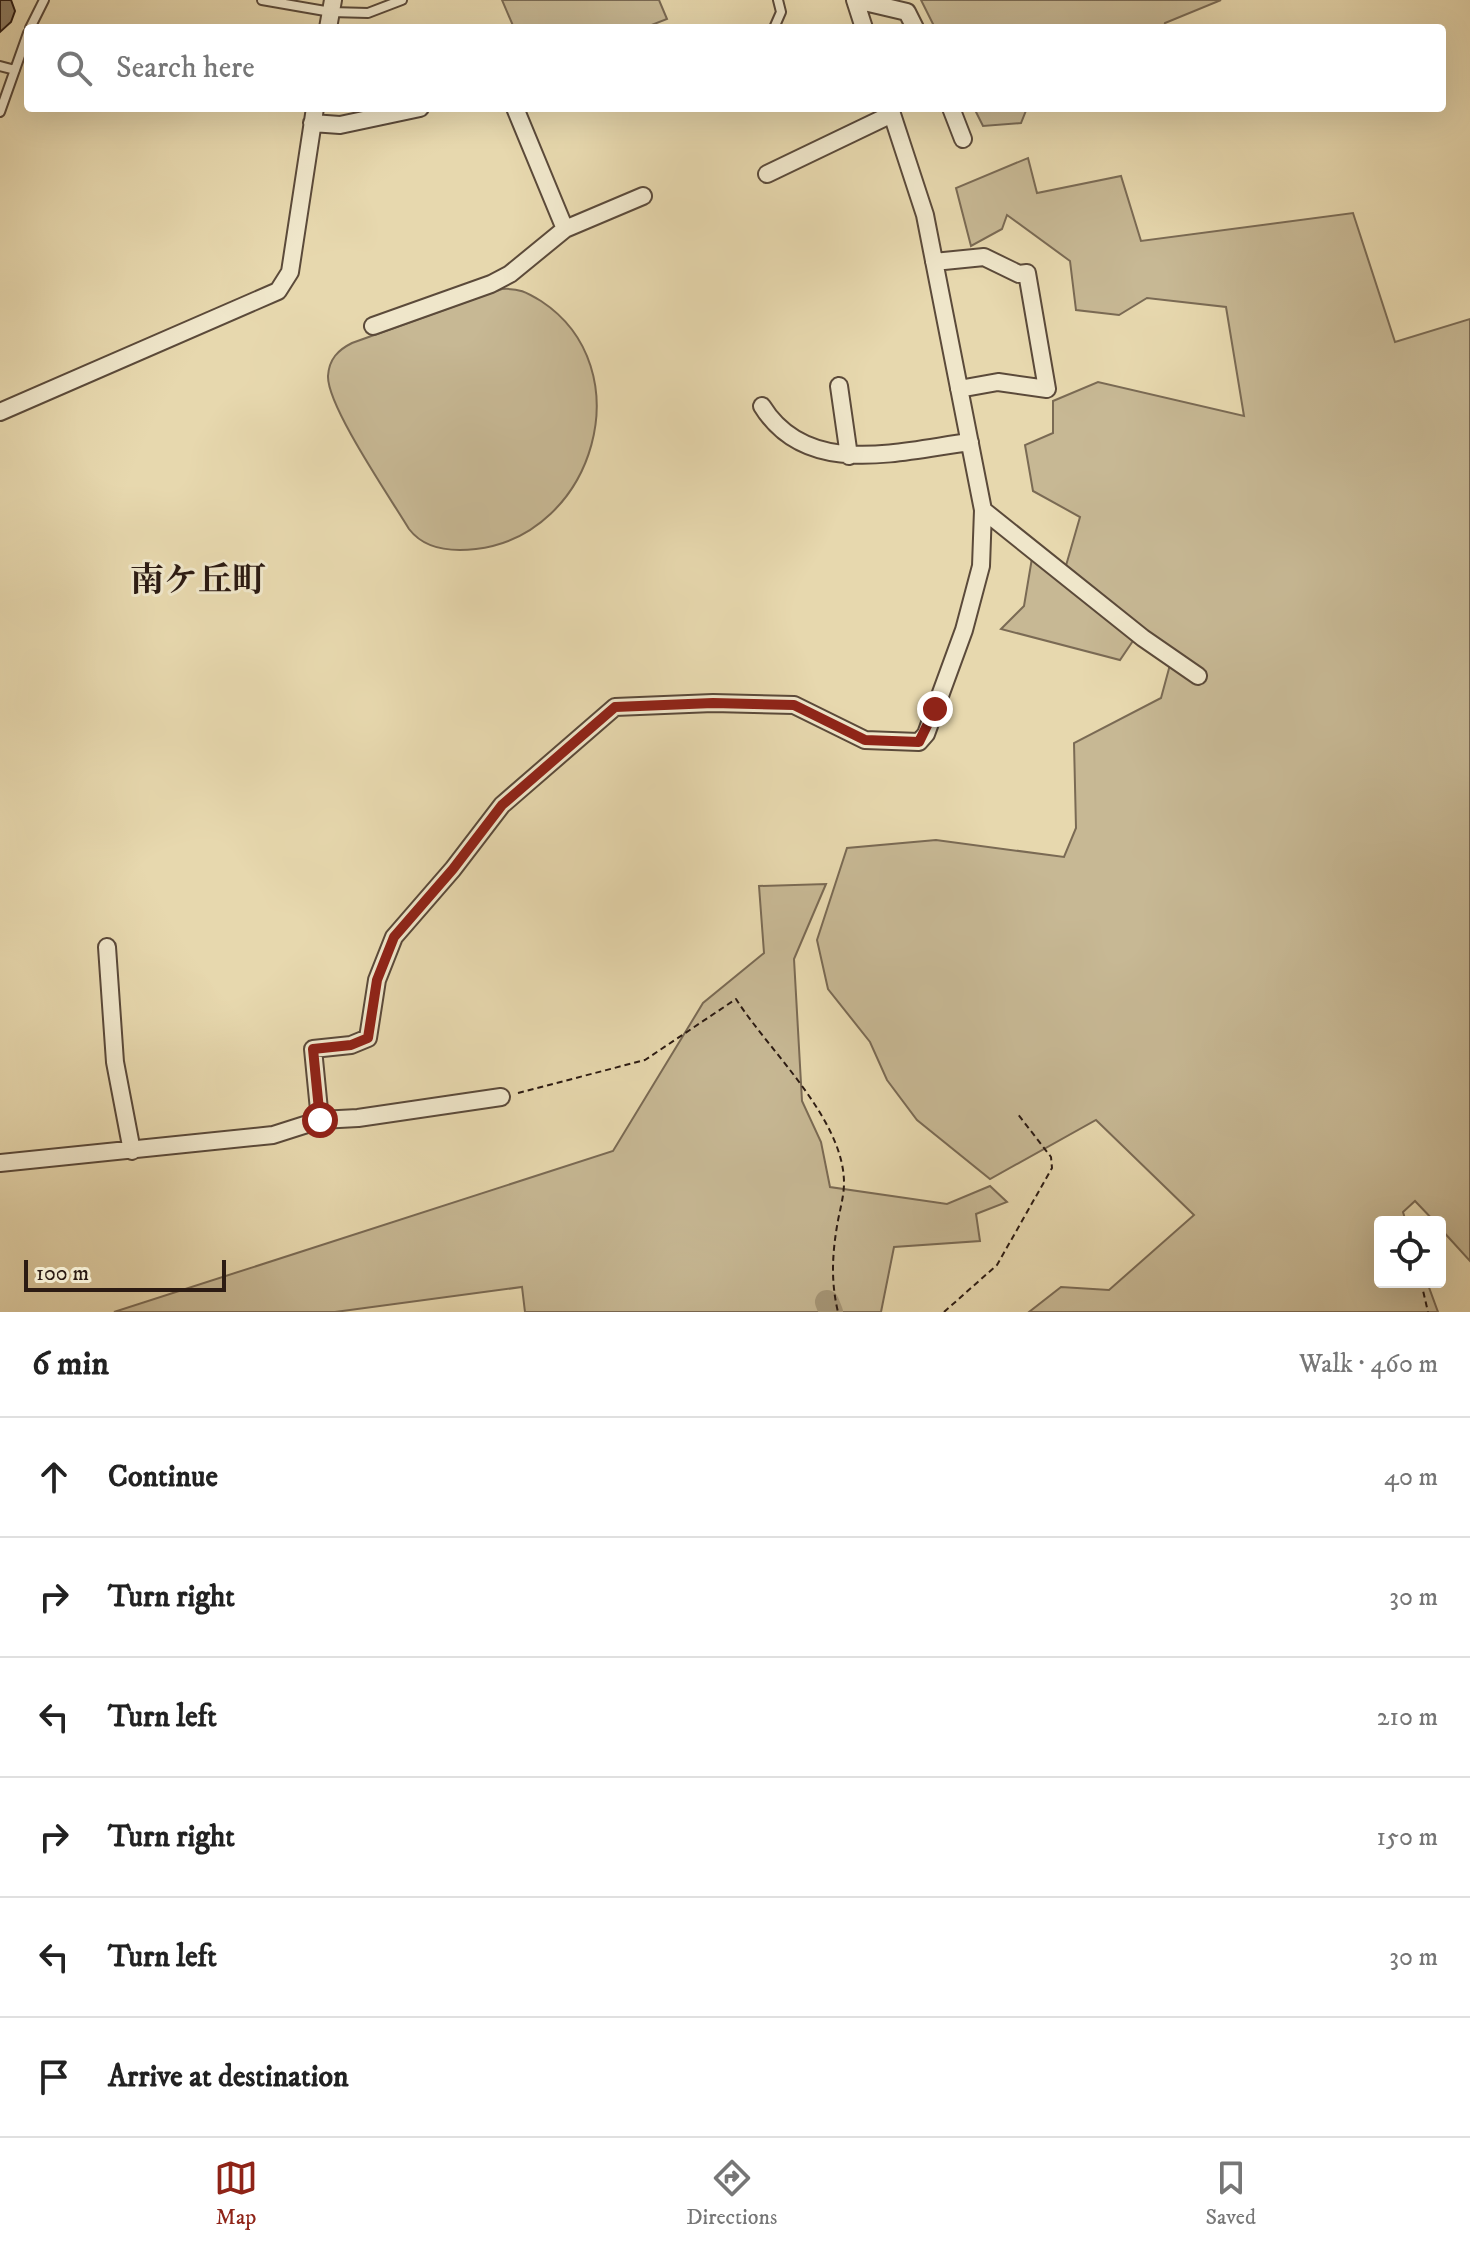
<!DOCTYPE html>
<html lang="en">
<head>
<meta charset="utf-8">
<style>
  :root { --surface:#fff; --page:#f2f2f2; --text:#222; --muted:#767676; --line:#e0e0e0; --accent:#8f2418 }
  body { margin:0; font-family:"IM FELL DW Pica","Noto Serif JP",serif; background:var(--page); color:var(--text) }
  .controls { position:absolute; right:24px; bottom:24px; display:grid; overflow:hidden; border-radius:8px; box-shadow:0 8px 32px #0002 }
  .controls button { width:72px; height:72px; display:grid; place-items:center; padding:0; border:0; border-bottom:2px solid var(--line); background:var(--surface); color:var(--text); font:40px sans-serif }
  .scale { position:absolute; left:24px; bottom:20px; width:202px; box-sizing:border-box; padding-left:8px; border:4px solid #2c1b13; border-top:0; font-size:22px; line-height:28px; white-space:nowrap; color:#2c1b13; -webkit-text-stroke:6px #efe6ca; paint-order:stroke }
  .stop { position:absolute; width:24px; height:24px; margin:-18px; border:6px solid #8f2418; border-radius:50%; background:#fff }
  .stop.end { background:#8f2418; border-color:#fff; box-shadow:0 2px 8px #0008 }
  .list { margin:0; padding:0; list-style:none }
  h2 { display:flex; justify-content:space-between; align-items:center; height:104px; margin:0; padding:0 32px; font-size:34px }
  h2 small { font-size:26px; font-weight:400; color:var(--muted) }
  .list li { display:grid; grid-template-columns:52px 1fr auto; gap:24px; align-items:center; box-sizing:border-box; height:120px; padding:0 32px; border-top:2px solid var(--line) }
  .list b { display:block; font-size:30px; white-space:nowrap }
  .list em { font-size:26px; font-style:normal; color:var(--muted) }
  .icon { flex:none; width:44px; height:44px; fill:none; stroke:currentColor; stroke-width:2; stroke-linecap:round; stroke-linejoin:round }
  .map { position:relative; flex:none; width:1470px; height:1312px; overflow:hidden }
  .search { position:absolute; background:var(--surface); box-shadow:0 8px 32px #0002; left:24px; right:24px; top:24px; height:88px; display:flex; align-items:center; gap:20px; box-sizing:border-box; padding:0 28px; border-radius:8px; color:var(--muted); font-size:30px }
  .sheet { height:824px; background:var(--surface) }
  nav { display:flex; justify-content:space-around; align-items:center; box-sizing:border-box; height:112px; border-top:2px solid var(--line); background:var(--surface); font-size:22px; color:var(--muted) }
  nav a { display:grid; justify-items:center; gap:4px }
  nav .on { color:var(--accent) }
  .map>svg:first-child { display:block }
</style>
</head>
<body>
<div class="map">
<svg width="1470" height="1312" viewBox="0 0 1470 1312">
  <rect width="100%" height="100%" fill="#e7d8ae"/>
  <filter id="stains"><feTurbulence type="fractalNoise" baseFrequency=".0025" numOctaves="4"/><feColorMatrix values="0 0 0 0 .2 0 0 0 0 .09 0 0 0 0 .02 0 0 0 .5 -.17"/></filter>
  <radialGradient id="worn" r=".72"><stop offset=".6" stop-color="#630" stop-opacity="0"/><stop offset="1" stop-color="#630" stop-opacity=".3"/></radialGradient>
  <!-- green -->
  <path fill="#c7b894" stroke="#7a6a54" stroke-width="2" d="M502,0H659L667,19L644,28H514Z
    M921,0H1221L1165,23L1164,28H935Z
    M974,108H1027L1021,123L983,126Z
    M1028,158L1037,193L1121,176L1141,241L1353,213L1395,342L1470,319V1261L1440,1228V1222H1435L1415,1201L1403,1212L1406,1222H1380V1282H1427L1438,1312H1029L1061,1287L1109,1290L1194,1215L1096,1120L990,1179L917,1120L887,1080L870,1042L828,989L817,940L847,848L936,840L1064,857L1076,828L1074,743L1161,698L1174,650L1141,629L1120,660L1001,629L1024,606L1032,558L1065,569L1080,517L1033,491L1025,445L1053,433V401L1098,382L1244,416L1226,307L1147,298L1119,315L1076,310L1070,261L1007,215L1002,229L971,246L956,188Z
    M502,289C519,288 526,292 541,301C643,368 595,535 476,549C451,552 425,550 409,529C391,499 327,406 328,376C329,359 338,350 352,343Z
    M826,884L794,959L802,1101L821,1142L830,1187L947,1204L990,1186L1007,1202L976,1214L980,1241L894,1247L881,1312H525L522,1287L335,1312H114L613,1151L703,1003L764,953L759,886Z"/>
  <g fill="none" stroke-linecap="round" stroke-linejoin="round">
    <!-- river -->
    <path stroke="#a79879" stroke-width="24" d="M827,1302L831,1312"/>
  </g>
  <!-- building -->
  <path fill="#8d7d64" stroke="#2c1b13" stroke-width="2" d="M0,0H11L15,11L11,22L0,32Z"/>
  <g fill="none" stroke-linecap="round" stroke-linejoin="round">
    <!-- lane casing -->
    <g stroke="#5b4a3a" stroke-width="12">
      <path id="lane" d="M262,0L331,12L368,13L402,0
        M30,28L44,0
        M774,28L781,12L778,0
        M0,66L15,70
        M0,112L28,33"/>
    </g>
    <!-- street casing -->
    <g stroke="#5b4a3a" stroke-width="20">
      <path id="street" d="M855,0L864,28
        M856,0L907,12L915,28
        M328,28L333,0
        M515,108L565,229
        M951,108L963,139
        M312,123L340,125L420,108
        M767,174L892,114
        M934,262L984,257L1019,274L1027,273L1047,389L998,382L959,389
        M373,326L491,284L510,274L565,229L643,196
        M839,386L849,456
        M762,406C807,479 900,451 970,442
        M0,412L278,291L290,272L315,108
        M983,510L1143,638L1198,676
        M107,947L115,1062L132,1151
        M320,1120L313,1049L351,1045L368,1038L377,980L394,937L453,869L502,805L615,707L713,703L794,705L865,740L919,742L926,734L964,630L981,566L983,510L925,215L890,108
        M0,1163L273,1135L320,1120L358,1118L501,1097"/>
    </g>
    <!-- path -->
    <path stroke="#2c1b13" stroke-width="2" stroke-dasharray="6 4" stroke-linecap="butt" d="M518,1093L645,1060L736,999C769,1051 844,1119 844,1183C844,1197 839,1213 837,1226C832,1256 831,1283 838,1312
      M1421,1282L1428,1312
      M944,1312L997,1265L1052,1168L1051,1157L1017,1113"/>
    <!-- lane -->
    <use href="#lane" stroke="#efe6ca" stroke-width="8"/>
    <!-- street -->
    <use href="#street" stroke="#efe6ca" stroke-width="16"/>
  </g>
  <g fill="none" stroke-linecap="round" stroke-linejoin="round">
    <!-- route -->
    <path stroke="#8f2418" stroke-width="10" d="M320,1120L313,1049L351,1045L368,1038L377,980L394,937L453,869L502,805L615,707L713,703L794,705L865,740L919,742L935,709"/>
  </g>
  <g text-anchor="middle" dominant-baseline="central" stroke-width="6" stroke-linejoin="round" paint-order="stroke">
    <!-- quarter labels -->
    <g font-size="34" font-weight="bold" fill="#2c1b13" stroke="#efe6ca">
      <text x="198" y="581">南ケ丘町</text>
    </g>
  </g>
  <rect width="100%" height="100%" filter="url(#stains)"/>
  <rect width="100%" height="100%" fill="url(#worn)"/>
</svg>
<div class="controls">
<button><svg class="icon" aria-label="locate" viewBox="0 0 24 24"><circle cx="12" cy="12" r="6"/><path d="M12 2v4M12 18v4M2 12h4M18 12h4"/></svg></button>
</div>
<div class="scale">100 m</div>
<div class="stop" style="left:320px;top:1120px"></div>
<div class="stop end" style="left:935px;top:709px"></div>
<div class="search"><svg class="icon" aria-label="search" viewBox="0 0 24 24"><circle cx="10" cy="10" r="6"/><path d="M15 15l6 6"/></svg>Search here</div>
</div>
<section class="sheet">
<h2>6 min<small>Walk · 460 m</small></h2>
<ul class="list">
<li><svg class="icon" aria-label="ahead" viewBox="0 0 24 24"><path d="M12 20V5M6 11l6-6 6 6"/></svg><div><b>Continue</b></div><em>40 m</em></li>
<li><svg class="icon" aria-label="right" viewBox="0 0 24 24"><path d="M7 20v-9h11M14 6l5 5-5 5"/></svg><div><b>Turn right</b></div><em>30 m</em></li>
<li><svg class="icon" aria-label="left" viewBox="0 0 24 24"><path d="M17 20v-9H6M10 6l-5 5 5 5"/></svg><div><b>Turn left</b></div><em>210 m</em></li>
<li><svg class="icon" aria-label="right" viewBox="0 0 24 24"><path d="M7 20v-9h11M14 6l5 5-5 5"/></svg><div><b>Turn right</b></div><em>150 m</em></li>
<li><svg class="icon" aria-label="left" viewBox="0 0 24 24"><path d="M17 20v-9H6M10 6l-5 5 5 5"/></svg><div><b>Turn left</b></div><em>30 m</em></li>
<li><svg class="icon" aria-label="arrive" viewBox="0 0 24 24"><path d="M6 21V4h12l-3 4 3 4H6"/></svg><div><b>Arrive at destination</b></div></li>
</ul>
</section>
<nav>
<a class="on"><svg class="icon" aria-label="map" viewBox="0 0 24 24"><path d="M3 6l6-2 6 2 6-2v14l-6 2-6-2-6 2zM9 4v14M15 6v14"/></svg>Map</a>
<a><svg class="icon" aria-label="directions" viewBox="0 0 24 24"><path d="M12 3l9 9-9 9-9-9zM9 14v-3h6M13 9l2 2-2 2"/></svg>Directions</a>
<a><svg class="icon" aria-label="saved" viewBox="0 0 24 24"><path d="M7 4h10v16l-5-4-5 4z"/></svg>Saved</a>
</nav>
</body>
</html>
